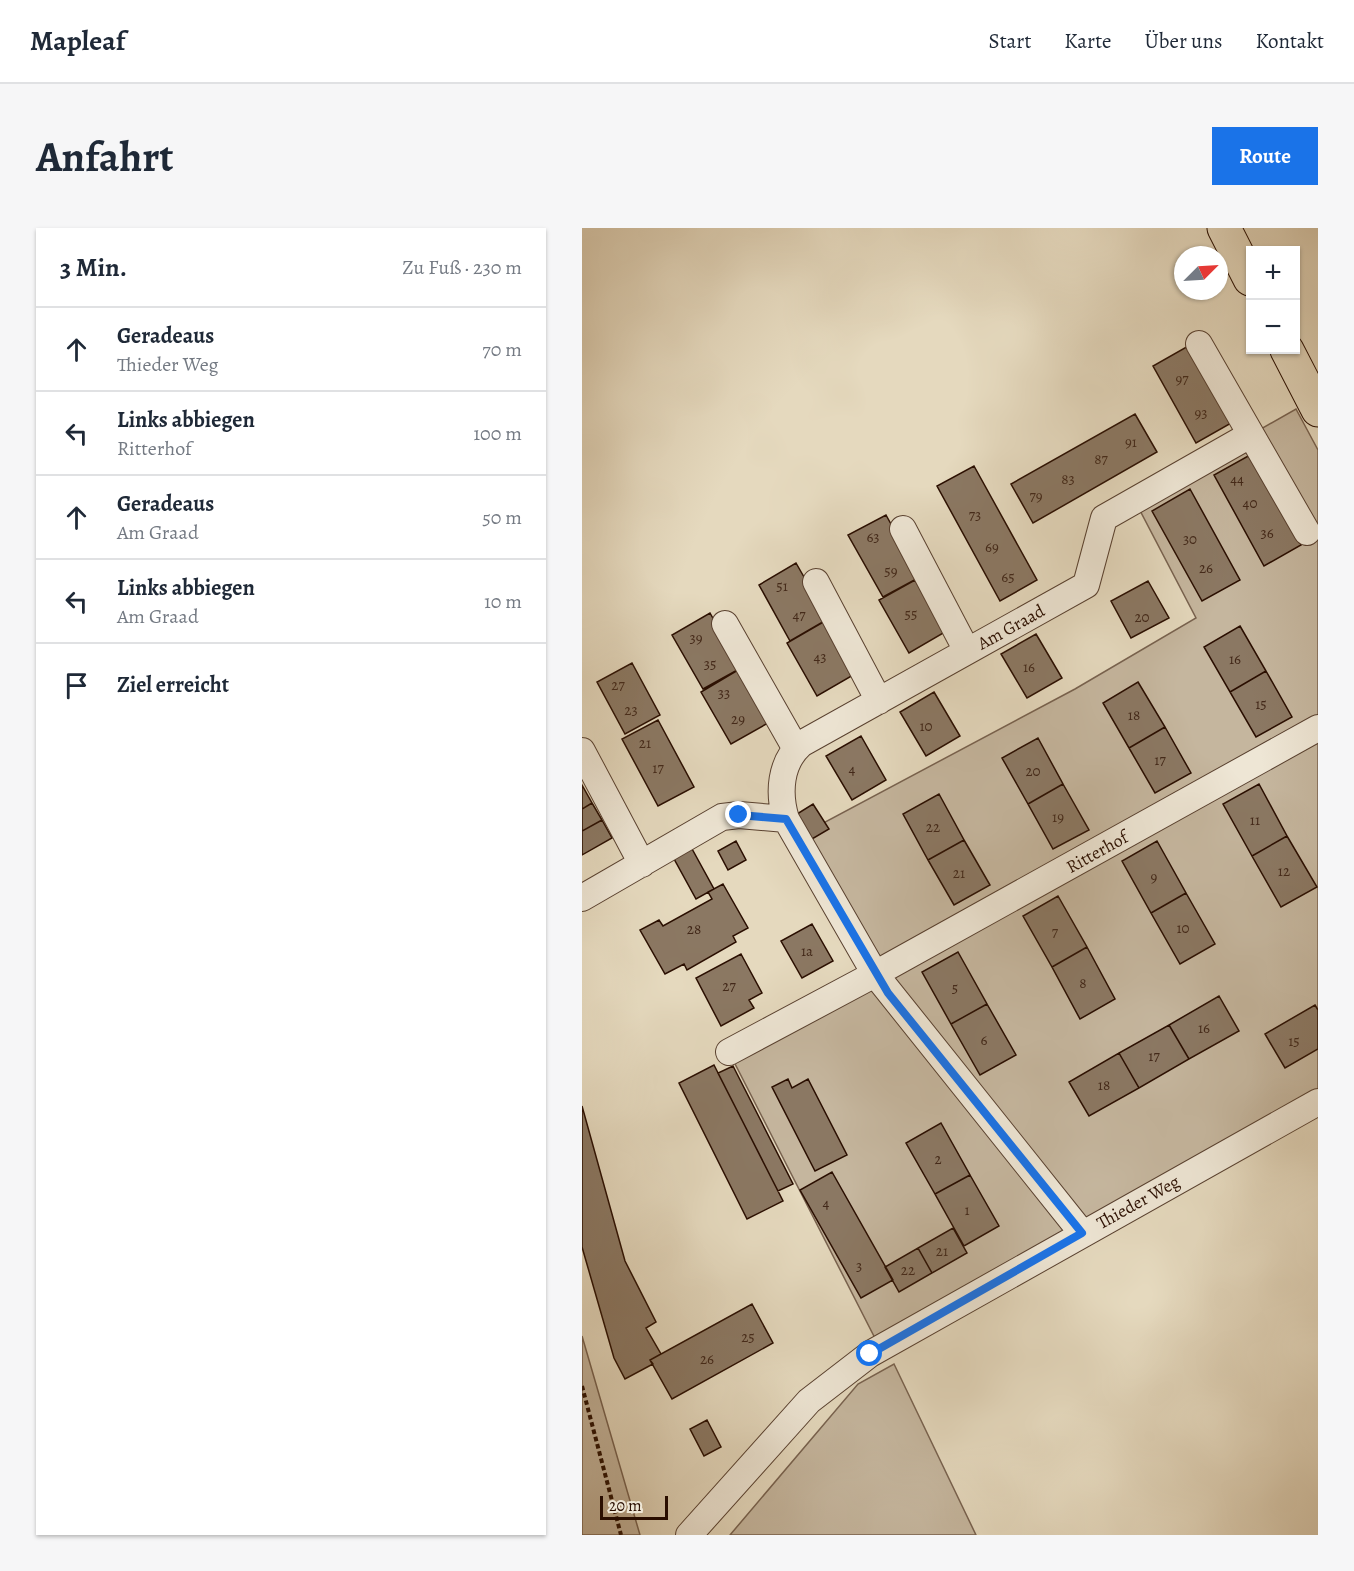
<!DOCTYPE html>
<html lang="de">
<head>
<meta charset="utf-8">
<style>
  :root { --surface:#fff; --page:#f6f6f7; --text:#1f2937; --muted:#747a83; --line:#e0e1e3; --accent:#1a73e8 }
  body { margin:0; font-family:Alegreya,serif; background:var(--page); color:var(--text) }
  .controls { position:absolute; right:18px; top:18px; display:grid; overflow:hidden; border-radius:0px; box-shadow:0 2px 4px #0004 }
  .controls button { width:54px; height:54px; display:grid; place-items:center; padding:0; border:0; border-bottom:2px solid var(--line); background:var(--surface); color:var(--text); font:30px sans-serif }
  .compass { position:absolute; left:592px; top:18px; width:54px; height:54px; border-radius:50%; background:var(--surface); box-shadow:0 2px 4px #0004; rotate:66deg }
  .scale { position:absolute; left:18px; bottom:15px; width:68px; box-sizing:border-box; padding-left:6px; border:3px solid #2a0e00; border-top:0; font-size:16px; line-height:21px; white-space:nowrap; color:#2a0e00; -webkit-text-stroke:4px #eee6d5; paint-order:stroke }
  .stop { position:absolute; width:18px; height:18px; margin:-14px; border:4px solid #1a73e8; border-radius:50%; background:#fff }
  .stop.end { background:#1a73e8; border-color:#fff; box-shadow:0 2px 6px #0008 }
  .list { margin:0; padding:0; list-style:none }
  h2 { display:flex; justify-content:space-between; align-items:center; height:78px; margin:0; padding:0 24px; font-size:26px }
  h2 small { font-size:20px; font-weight:400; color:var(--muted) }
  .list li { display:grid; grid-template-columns:39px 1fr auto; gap:18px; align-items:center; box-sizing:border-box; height:84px; padding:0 24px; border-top:2px solid var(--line) }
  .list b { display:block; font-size:22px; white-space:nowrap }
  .list p { margin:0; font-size:20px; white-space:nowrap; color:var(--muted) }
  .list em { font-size:20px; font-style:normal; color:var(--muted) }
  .icon { flex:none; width:33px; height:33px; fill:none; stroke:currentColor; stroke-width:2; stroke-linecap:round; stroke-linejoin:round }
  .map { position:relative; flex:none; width:736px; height:1307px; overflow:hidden; border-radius:0px }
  header { display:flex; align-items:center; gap:36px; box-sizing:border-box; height:84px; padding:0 30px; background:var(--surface); border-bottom:2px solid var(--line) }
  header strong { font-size:28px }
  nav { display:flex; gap:33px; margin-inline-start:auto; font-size:21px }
  .intro { display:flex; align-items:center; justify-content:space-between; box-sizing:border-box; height:144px; padding:0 36px }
  h1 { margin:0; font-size:42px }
  .button { padding:15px 27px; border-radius:0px; background:var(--accent); color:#fff; font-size:21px; font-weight:700 }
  main { display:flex; gap:36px; padding:0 36px }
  aside { flex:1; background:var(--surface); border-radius:0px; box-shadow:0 2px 4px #0004 }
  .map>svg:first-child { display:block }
</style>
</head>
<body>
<header>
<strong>Mapleaf</strong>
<nav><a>Start</a><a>Karte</a><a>Über uns</a><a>Kontakt</a></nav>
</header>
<div class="intro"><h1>Anfahrt</h1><a class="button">Route</a></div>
<main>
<aside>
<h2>3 Min.<small>Zu Fuß · 230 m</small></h2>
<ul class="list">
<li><svg class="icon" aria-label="ahead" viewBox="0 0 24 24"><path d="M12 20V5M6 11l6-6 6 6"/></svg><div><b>Geradeaus</b><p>Thieder Weg</p></div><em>70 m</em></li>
<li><svg class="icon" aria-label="left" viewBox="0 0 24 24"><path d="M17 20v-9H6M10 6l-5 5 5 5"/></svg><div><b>Links abbiegen</b><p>Ritterhof</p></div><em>100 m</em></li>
<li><svg class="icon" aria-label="ahead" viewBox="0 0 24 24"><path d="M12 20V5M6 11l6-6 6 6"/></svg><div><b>Geradeaus</b><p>Am Graad</p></div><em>50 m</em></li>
<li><svg class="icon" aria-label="left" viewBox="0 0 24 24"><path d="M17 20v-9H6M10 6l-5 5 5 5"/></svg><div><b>Links abbiegen</b><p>Am Graad</p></div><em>10 m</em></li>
<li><svg class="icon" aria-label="arrive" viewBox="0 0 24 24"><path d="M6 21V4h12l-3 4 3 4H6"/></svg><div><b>Ziel erreicht</b></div></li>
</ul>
</aside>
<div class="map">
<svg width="736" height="1307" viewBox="0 0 736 1307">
  <rect width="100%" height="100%" fill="#e5d9be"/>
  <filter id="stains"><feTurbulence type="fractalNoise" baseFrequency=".00333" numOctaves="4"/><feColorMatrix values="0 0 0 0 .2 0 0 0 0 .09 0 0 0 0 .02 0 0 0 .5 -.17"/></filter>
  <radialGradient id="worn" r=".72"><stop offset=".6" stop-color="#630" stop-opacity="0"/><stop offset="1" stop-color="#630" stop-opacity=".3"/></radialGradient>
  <!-- green -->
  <path fill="#c5b69e" stroke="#78624f" stroke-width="1.5" d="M714,181L736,222V883L298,1120L147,824L293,746L215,609L493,461L614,390L553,273Z
    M0,1108L58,1307H0Z
    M312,1136L394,1307H148L276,1156Z"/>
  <!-- building -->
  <path fill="#8b7863" stroke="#2a0e00" stroke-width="1.5" d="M608,117L651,194L614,215L571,138Z
    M553,186L575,224L451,295L429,256Z
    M668,227L719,317L682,338L632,247Z
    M392,238L455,352L418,373L355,258Z
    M608,261L658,352L620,373L570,283Z
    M304,287L338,349L301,369L266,307Z
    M214,335L246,391L208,413L177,357Z
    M333,352L363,404L327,425L297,372Z
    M566,353L587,390L549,410L529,373Z
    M128,385L159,440L121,461L90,407Z
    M243,393L273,446L235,468L205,415Z
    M658,398L684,443L648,464L622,419Z
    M454,406L480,450L445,470L419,426Z
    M50,435L78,487L43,506L15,454Z
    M156,442L186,495L149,516L119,464Z
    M684,443L710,489L674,509L648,464Z
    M556,454L583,499L547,520L521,475Z
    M352,464L378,508L344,528L318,484Z
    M76,492L112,559L76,578L40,511Z
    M583,499L609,545L573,565L547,520Z
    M279,508L304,552L270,572L244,528Z
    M456,510L481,556L446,576L420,530Z
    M481,556L507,602L471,621L446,576Z
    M677,556L705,608L670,628L641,576Z
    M0,557L10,575L0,581Z
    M357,566L382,612L346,632L321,586Z
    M10,575L20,592L0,603V581Z
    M231,576L247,601L230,611L215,586Z
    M20,592L30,610L0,627V603Z
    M705,608L735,659L699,679L670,628Z
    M382,612L408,657L372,677L346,632Z
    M154,613L164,632L146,642L136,623Z
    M575,613L604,665L569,685L540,633Z
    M109,619L132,661L114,671L91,629Z
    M141,656L166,700L151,708L154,714L105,742L102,736L83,746L58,702L77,692L81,698L130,671L126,664Z
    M604,665L633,716L598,736L569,685Z
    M476,668L505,719L470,739L441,688Z
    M230,696L251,733L220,750L199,713Z
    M505,719L533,771L498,791L470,739Z
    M376,724L405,776L369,796L340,744Z
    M159,726L180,765L167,772L172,780L139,798L114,750Z
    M637,768L657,803L607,831L587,797Z
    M405,776L434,827L398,847L369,796Z
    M733,777L736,782V821L703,840L683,806Z
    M587,797L607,831L557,860L537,825Z
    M537,825L557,860L507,888L487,854Z
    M132,837L201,973L165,991L97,855Z
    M151,838L211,956L196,963L136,845Z
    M206,851L210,860L226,851L265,927L233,943L190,859Z
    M0,878L43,1033L74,1094L64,1100L79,1126L68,1132L71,1136L43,1151L32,1130L0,1019Z
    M359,895L388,947L353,966L324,915Z
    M250,944L311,1052L279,1070L218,962Z
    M388,947L417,998L382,1018L353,966Z
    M371,1000L385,1025L350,1045L336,1020Z
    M336,1020L350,1045L317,1064L303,1039Z
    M170,1076L191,1115L90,1171L68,1132Z
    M125,1192L139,1219L122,1228L108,1201Z"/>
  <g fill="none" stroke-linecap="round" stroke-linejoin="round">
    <!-- minor casing -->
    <g stroke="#594130" stroke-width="28">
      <path id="minor" d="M617,116L725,304
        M321,301L385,423
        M234,354L297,473
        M143,396L214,521
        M0,523L60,636
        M0,670L140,589L157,587L204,591
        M147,824L293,746L204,591C196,565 198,535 219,516L504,357L522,290L668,207
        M500,1005L293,746L736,500
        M107,1307L227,1173L288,1126L736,874"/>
    </g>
    <!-- major casing -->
    <g stroke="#2a0e00" stroke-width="35">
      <path id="major" d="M642,0L668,51
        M705,122L736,182"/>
    </g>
    <!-- path -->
    <path stroke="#2a0e00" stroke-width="4" stroke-dasharray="4.5 3" stroke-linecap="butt" d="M0,1158L39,1307"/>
    <!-- minor -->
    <use href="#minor" stroke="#eee6d5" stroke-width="26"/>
    <!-- major -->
    <use href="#major" stroke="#e5d9be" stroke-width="33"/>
  </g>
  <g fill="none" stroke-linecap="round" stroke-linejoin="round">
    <!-- route -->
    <path stroke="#1a73e8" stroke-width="8" d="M157,587L204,591L306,765L500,1005L288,1126"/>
  </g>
  <g text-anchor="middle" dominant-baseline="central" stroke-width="4.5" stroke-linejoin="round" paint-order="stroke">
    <!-- number labels -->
    <g font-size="15" fill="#422819">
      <text x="600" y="151">97</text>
      <text x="619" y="185">93</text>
      <text x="549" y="214">91</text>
      <text x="519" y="231">87</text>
      <text x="486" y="251">83</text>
      <text x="655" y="251">44</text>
      <text x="454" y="268">79</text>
      <text x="668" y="275">40</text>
      <text x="393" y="287">73</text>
      <text x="685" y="305">36</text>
      <text x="291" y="309">63</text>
      <text x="608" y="311">30</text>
      <text x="410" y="319">69</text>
      <text x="624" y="340">26</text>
      <text x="309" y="343">59</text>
      <text x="426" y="349">65</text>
      <text x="200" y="358">51</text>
      <text x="329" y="386">55</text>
      <text x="217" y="387">47</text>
      <text x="560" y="389">20</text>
      <text x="114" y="410">39</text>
      <text x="238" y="429">43</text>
      <text x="653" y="431">16</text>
      <text x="128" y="436">35</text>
      <text x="447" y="439">16</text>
      <text x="36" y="457">27</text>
      <text x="142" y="465">33</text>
      <text x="679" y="476">15</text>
      <text x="49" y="482">23</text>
      <text x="552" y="487">18</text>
      <text x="156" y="491">29</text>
      <text x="344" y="498">10</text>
      <text x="63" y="515">21</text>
      <text x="578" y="532">17</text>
      <text x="76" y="540">17</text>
      <text x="270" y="541">4</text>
      <text x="451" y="543">20</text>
      <text x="476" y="589">19</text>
      <text x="673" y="592">11</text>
      <text x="351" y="599">22</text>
      <text x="702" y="643">12</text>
      <text x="377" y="645">21</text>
      <text x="572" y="649">9</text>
      <text x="601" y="700">10</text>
      <text x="112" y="701">28</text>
      <text x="473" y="704">7</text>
      <text x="225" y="723">1a</text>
      <text x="501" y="755">8</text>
      <text x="147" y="758">27</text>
      <text x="373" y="760">5</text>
      <text x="622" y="800">16</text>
      <text x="402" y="812">6</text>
      <text x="712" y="813">15</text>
      <text x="572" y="828">17</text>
      <text x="522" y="857">18</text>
      <text x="356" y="931">2</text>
      <text x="244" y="975">4</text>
      <text x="385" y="982">1</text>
      <text x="360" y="1023">21</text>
      <text x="277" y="1038">3</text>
      <text x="326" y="1042">22</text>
      <text x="166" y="1109">25</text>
      <text x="125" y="1131">26</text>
    </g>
    <!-- street labels -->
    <g font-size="18" fill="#2a0e00" stroke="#eee6d5">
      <text transform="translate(429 399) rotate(-29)">Am Graad</text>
      <text transform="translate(515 624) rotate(-29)">Ritterhof</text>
      <text transform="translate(556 974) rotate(-29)">Thieder Weg</text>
    </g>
  </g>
  <rect width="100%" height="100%" filter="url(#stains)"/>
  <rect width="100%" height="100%" fill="url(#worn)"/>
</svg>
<div class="controls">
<button>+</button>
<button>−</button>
</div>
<svg class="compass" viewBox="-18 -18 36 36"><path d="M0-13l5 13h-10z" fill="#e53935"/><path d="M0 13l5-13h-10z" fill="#747a83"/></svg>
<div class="scale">20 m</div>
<div class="stop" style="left:288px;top:1126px"></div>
<div class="stop end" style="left:157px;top:587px"></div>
</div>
</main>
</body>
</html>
